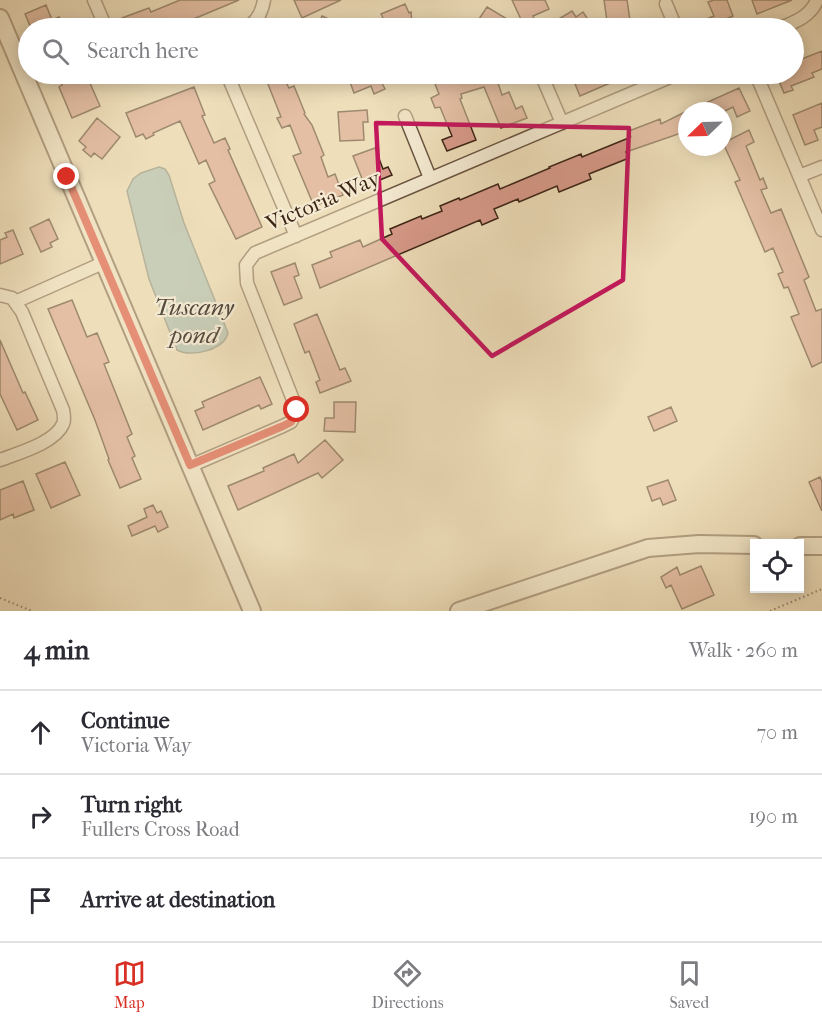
<!DOCTYPE html>
<html lang="en">
<head>
<meta charset="utf-8">
<style>
  :root { --surface:#fff; --page:#f2f2f3; --text:#2b2b33; --muted:#7c7c81; --line:#e1e1e2; --accent:#d93025 }
  body { margin:0; font-family:"IM FELL French Canon",serif; background:var(--page); color:var(--text) }
  .controls { position:absolute; right:18px; bottom:18px; display:grid; overflow:hidden; border-radius:0px; box-shadow:0 3px 15px #0003 }
  .controls button { width:54px; height:54px; display:grid; place-items:center; padding:0; border:0; border-bottom:2px solid var(--line); background:var(--surface); color:var(--text); font:30px sans-serif }
  .compass { position:absolute; left:678px; top:102px; width:54px; height:54px; border-radius:50%; background:var(--surface); box-shadow:0 3px 15px #0003; rotate:247deg }
  .stop { position:absolute; width:18px; height:18px; margin:-14px; border:4px solid #d93025; border-radius:50%; background:#fff }
  .stop.end { background:#d93025; border-color:#fff; box-shadow:0 2px 6px #0008 }
  .list { margin:0; padding:0; list-style:none }
  h2 { display:flex; justify-content:space-between; align-items:center; height:78px; margin:0; padding:0 24px; font-size:26px }
  h2 small { font-size:20px; font-weight:400; color:var(--muted) }
  .list li { display:grid; grid-template-columns:39px 1fr auto; gap:18px; align-items:center; box-sizing:border-box; height:84px; padding:0 24px; border-top:2px solid var(--line) }
  .list b { display:block; font-size:22px; white-space:nowrap }
  .list p { margin:0; font-size:20px; white-space:nowrap; color:var(--muted) }
  .list em { font-size:20px; font-style:normal; color:var(--muted) }
  .icon { flex:none; width:33px; height:33px; fill:none; stroke:currentColor; stroke-width:2; stroke-linecap:round; stroke-linejoin:round }
  .map { position:relative; flex:none; width:822px; height:611px; overflow:hidden }
  .search { position:absolute; background:var(--surface); box-shadow:0 3px 15px #0003; left:18px; right:18px; top:18px; height:66px; display:flex; align-items:center; gap:15px; box-sizing:border-box; padding:0 21px; border-radius:33px; color:var(--muted); font-size:22px }
  .sheet { height:330px; background:var(--surface) }
  nav { display:flex; justify-content:space-around; align-items:center; box-sizing:border-box; height:84px; border-top:2px solid var(--line); background:var(--surface); font-size:16px; color:var(--muted) }
  nav a { display:grid; justify-items:center; gap:3px }
  nav .on { color:var(--accent) }
  .map>svg:first-child { display:block }
</style>
</head>
<body>
<div class="map">
<svg width="822" height="611" viewBox="0 0 822 611">
  <rect width="100%" height="100%" fill="#eedeba"/>
  <filter id="stains"><feTurbulence type="fractalNoise" baseFrequency=".00333" numOctaves="4"/><feColorMatrix values="0 0 0 0 .2 0 0 0 0 .09 0 0 0 0 .02 0 0 0 .5 -.17"/></filter>
  <radialGradient id="worn" r=".72"><stop offset=".6" stop-color="#630" stop-opacity="0"/><stop offset="1" stop-color="#630" stop-opacity=".3"/></radialGradient>
  <!-- water -->
  <path fill="#9bbbb6" stroke="#757f76" stroke-width="1.5" d="M159,167L165,169L169,175L184,223L228,333C224,350 191,358 177,350L149,279L127,191L133,179L141,173Z"/>
  <!-- building -->
  <path fill="#d79989" stroke="#3d2516" stroke-width="1.5" d="M180,0H239L172,28H126L122,18L149,8L151,12Z
    M294,0H341L302,18Z
    M512,0H545L549,9L533,16L536,24L525,28Z
    M604,0H627L631,27L608,28Z
    M714,0H727L733,16L726,19L730,28H708L704,20L714,16L708,2Z
    M752,0H792L757,14Z
    M405,4L409,13L411,12L412,24L401,28H365L384,20L381,14Z
    M46,5L52,20L59,17L64,28H31L25,14Z
    M487,7L522,28H473Z
    M572,11L576,17L583,12L591,24L584,28H563L557,20Z
    M322,16L349,28H317Z
    M822,51V69L812,73L814,77L791,86L793,90L784,93L776,74H794V62Z
    M57,74H86L100,106L72,118L59,87L62,85Z
    M264,74H282L289,88L294,86L305,113L304,114L312,125L324,155L321,157L328,177L335,174L343,195L314,206L293,156L301,153L290,125L282,128L277,118L281,117Z
    M347,74H423L424,81L382,83L385,89L374,94L371,86L354,93Z
    M445,74H495L502,95L509,92L516,109L522,106L527,118L501,128L484,87L461,94L462,98L460,99L476,140L447,151L442,140L452,136L440,107L435,108L431,98L439,94L433,79Z
    M582,74H606L610,83L580,96L575,84L585,80Z
    M194,87L205,115L202,116L214,143L225,138L230,149L228,150L262,227L236,239L209,184L215,181L206,160L199,164L180,121L153,133L154,135L146,139L143,134L136,137L126,113Z
    M739,88L750,111L737,117L733,107L725,111H688Z
    M822,103V127L814,130L818,140L805,145L793,115Z
    M367,110L368,122H363L364,140L340,141L338,112Z
    M687,111V131L626,152L629,158L589,174L591,179L559,192L557,186L519,202L518,199L494,209L498,218L482,225L480,220L320,288L312,265L332,257L330,252L360,240L363,247L392,234L390,229L421,216L422,219L442,211L440,206L459,198L460,200L498,184L500,189L550,168L549,167L581,154L582,157L631,137L629,131L660,119L661,124Z
    M97,118L120,137L102,159L94,153L91,157L83,150L86,147L79,141Z
    M749,130L754,142L746,146L760,180L763,178L767,188L761,190L771,213L781,209L809,277L804,280L816,311L822,309V362L812,367L791,317L799,314L788,287L784,288L778,274L783,272L773,248L765,252L735,182L740,180L723,143Z
    M375,148L383,169L388,167L392,175L365,186L353,156Z
    M49,219L58,239L50,243L52,247L41,252L30,228Z
    M13,230L23,254L0,264V240L7,237L5,233Z
    M295,263L299,275L294,277L302,298L284,305L271,272Z
    M72,300L87,337L97,333L109,362L104,364L132,434L127,437L135,456L132,458L141,479L120,488L108,460L109,459L95,420L48,309Z
    M317,314L340,370L345,368L351,381L320,393L316,382L320,380L309,351L305,353L294,324Z
    M0,340L23,393L25,392L38,420L17,430L0,394Z
    M260,377L272,404L261,409L259,405L203,430L195,411L204,407L202,402Z
    M334,402H356L355,432L324,431L325,418H334Z
    M671,407L677,421L654,431L648,417Z
    M325,440L343,460L322,478L318,473L238,510L228,486L264,471L263,468L294,454L298,463Z
    M65,462L80,495L51,508L36,474Z
    M820,477L822,482V511L809,482Z
    M668,480L676,500L663,505L660,498L652,501L647,487Z
    M23,481L34,510L14,518L13,514L0,520V490Z
    M153,505L157,513L161,511L168,527L158,532L155,526L132,536L128,526L147,517L144,509Z
    M701,566L714,595L682,609L671,585L666,588L661,577L677,567L680,575Z"/>
  <g fill="none" stroke-linecap="round" stroke-linejoin="round">
    <!-- minor casing -->
    <g stroke="#69533f" stroke-width="15">
      <path id="minor" d="M94,0L106,28
        M666,4L676,28
        M245,28C257,23 262,12 264,0
        M780,28C795,22 811,16 817,0
        M227,74L296,236
        M541,74L562,123
        M756,74L822,230
        M405,116L430,178
        M799,176L822,167
        M0,295L12,298L22,312L63,410C64,415 65,420 63,424C55,443 18,453 0,460
        M15,302L103,263
        M190,466L283,426L291,422L297,410L247,283L246,265L255,253L677,74"/>
    </g>
    <!-- tertiary casing -->
    <g stroke="#69533f" stroke-width="20">
      <path id="tertiary" d="M0,18L252,611
        M800,546H822
        M459,611L648,548L699,544L754,545"/>
    </g>
    <!-- path -->
    <path stroke="#3d2516" stroke-width="2" stroke-dasharray="1.5 3" stroke-linecap="butt" d="M0,598L32,611
      M770,611L822,589"/>
    <!-- minor -->
    <use href="#minor" stroke="#f4ead2" stroke-width="12"/>
    <!-- tertiary -->
    <use href="#tertiary" stroke="#f4ead2" stroke-width="16"/>
  </g>
  <g fill="none" stroke-linecap="round" stroke-linejoin="round">
    <!-- route -->
    <path stroke="#d93025" stroke-width="8" d="M67,177L190,465L283,426L291,422L297,410"/>
  </g>
  <!-- marked area -->
  <path d="M0 0H822V611H0ZM376,123L629,128L623,280L492,356L382,239Z" fill="#eedeba" fill-opacity=".55" fill-rule="evenodd"/>
  <path fill="none" stroke="#c2185b" stroke-width="4.5" stroke-linejoin="round" d="M376,123L629,128L623,280L492,356L382,239Z"/>
  <g text-anchor="middle" dominant-baseline="central" stroke-width="4.5" stroke-linejoin="round" paint-order="stroke">
    <!-- street labels -->
    <g font-size="22" fill="#3d2516" stroke="#f4ead2">
      <text transform="translate(323 201) rotate(-23)">Victoria Way</text>
    </g>
    <!-- water labels -->
    <g font-size="24" font-style="italic" fill="#544a3e" stroke="#f4ead2">
      <text x="194" y="307">Tuscany<tspan x="194" dy="28">pond</tspan></text>
    </g>
  </g>
  <rect width="100%" height="100%" filter="url(#stains)"/>
  <rect width="100%" height="100%" fill="url(#worn)"/>
</svg>
<div class="controls">
<button><svg class="icon" aria-label="locate" viewBox="0 0 24 24"><circle cx="12" cy="12" r="6"/><path d="M12 2v4M12 18v4M2 12h4M18 12h4"/></svg></button>
</div>
<svg class="compass" viewBox="-18 -18 36 36"><path d="M0-13l5 13h-10z" fill="#e53935"/><path d="M0 13l5-13h-10z" fill="#7c7c81"/></svg>
<div class="stop" style="left:297px;top:410px"></div>
<div class="stop end" style="left:67px;top:177px"></div>
<div class="search"><svg class="icon" aria-label="search" viewBox="0 0 24 24"><circle cx="10" cy="10" r="6"/><path d="M15 15l6 6"/></svg>Search here</div>
</div>
<section class="sheet">
<h2>4 min<small>Walk · 260 m</small></h2>
<ul class="list">
<li><svg class="icon" aria-label="ahead" viewBox="0 0 24 24"><path d="M12 20V5M6 11l6-6 6 6"/></svg><div><b>Continue</b><p>Victoria Way</p></div><em>70 m</em></li>
<li><svg class="icon" aria-label="right" viewBox="0 0 24 24"><path d="M7 20v-9h11M14 6l5 5-5 5"/></svg><div><b>Turn right</b><p>Fullers Cross Road</p></div><em>190 m</em></li>
<li><svg class="icon" aria-label="arrive" viewBox="0 0 24 24"><path d="M6 21V4h12l-3 4 3 4H6"/></svg><div><b>Arrive at destination</b></div></li>
</ul>
</section>
<nav>
<a class="on"><svg class="icon" aria-label="map" viewBox="0 0 24 24"><path d="M3 6l6-2 6 2 6-2v14l-6 2-6-2-6 2zM9 4v14M15 6v14"/></svg>Map</a>
<a><svg class="icon" aria-label="directions" viewBox="0 0 24 24"><path d="M12 3l9 9-9 9-9-9zM9 14v-3h6M13 9l2 2-2 2"/></svg>Directions</a>
<a><svg class="icon" aria-label="saved" viewBox="0 0 24 24"><path d="M7 4h10v16l-5-4-5 4z"/></svg>Saved</a>
</nav>
</body>
</html>
